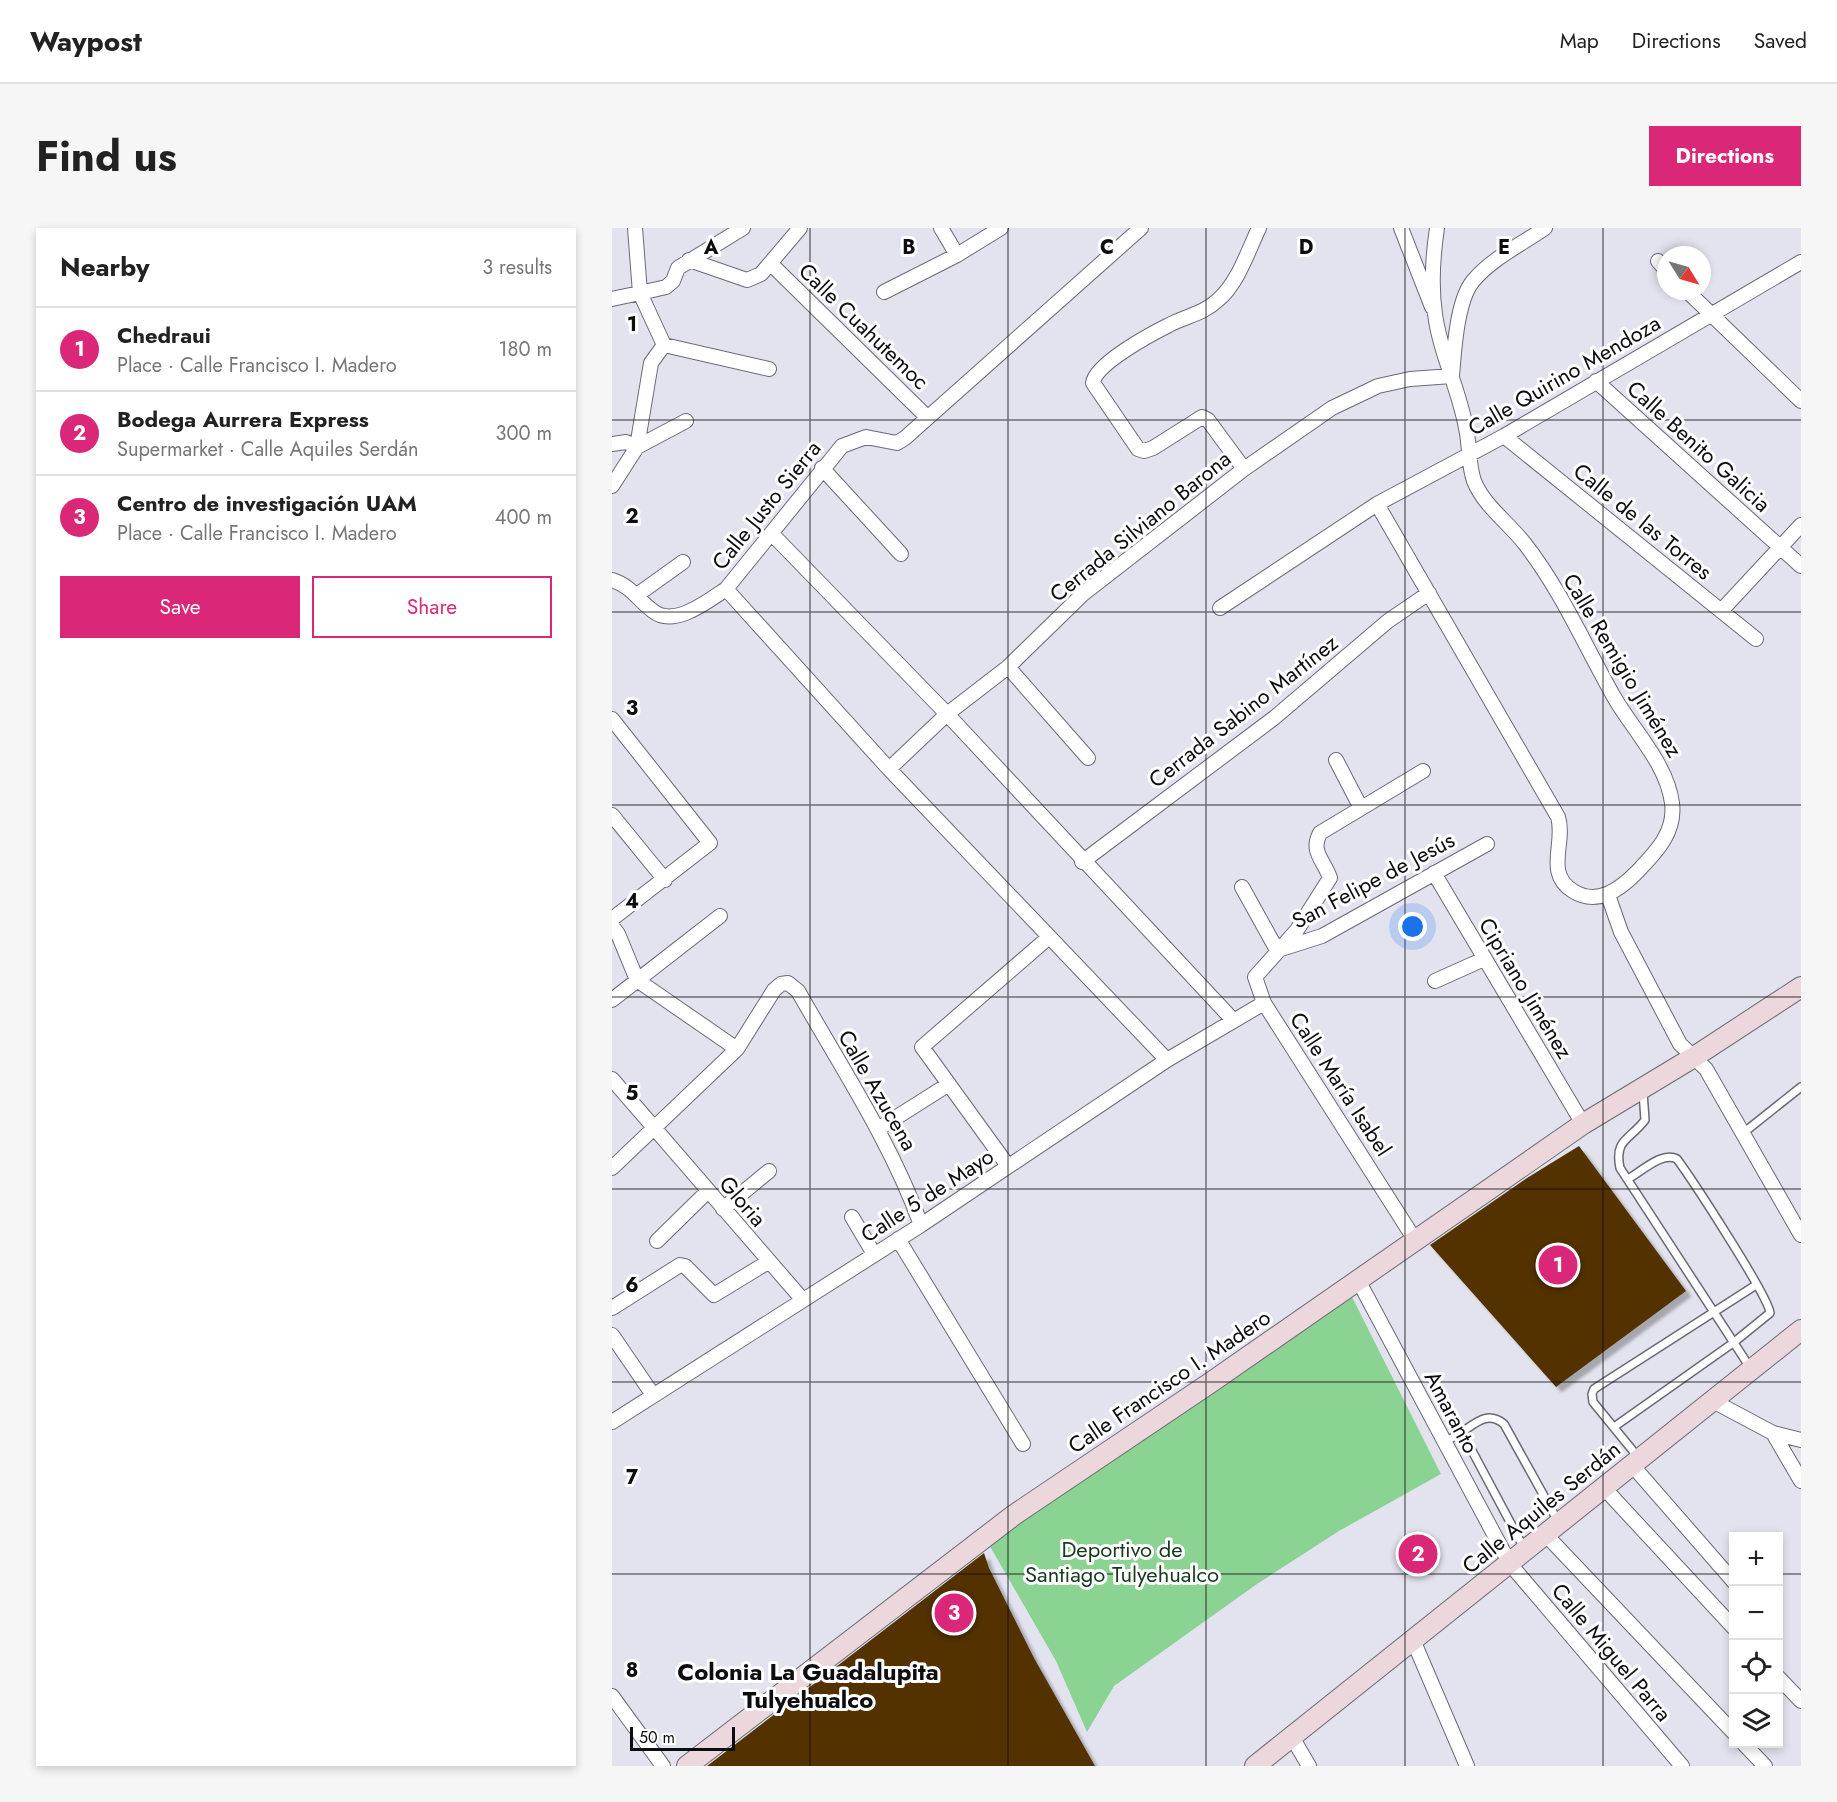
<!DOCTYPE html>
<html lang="en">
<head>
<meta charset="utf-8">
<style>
  :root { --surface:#fff; --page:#f6f6f6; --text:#222; --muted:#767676; --line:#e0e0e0; --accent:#db2777 }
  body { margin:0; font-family:Jost,sans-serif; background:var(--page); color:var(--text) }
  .controls { position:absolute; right:18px; bottom:18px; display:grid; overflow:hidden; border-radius:0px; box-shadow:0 3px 9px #0003 }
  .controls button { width:54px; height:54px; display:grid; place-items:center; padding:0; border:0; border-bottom:2px solid var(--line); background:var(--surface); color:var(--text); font:30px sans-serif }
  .compass { position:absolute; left:1045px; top:18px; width:54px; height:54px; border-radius:50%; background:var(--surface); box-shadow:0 3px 9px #0003; rotate:127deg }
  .scale { position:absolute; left:18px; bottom:15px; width:105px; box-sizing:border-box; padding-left:6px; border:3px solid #0d0d10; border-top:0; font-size:16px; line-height:21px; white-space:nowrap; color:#0d0d10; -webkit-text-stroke:4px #fff; paint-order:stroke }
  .you { position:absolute; left:801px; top:699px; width:21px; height:21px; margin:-15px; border:4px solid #fff; border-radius:50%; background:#1a73e8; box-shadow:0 0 0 9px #1a73e833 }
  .badge { display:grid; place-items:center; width:39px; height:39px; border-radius:50%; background:var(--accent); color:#fff; font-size:20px; font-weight:700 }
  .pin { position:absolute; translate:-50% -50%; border:3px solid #fff; box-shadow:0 2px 6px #0006 }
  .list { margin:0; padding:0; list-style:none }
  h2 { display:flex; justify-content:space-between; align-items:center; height:78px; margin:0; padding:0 24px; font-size:26px }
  h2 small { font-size:20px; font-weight:400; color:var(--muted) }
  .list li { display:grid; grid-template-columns:39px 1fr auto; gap:18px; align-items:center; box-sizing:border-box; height:84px; padding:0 24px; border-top:2px solid var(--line) }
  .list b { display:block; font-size:22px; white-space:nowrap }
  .list p { margin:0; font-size:20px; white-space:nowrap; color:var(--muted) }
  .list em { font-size:20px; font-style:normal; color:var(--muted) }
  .actions { display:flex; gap:12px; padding:18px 24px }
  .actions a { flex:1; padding:14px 0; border:2px solid var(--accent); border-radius:0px; text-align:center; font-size:21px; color:var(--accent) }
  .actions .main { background:var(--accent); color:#fff }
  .icon { flex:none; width:33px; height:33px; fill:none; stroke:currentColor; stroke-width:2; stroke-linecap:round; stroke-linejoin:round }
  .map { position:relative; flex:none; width:1189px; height:1538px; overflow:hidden; border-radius:0px }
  header { display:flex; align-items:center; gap:36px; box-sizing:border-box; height:84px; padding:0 30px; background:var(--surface); border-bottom:2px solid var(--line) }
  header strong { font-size:28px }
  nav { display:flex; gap:33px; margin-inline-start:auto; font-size:21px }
  .intro { display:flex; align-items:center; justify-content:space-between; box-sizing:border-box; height:144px; padding:0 36px }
  h1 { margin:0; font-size:42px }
  .button { padding:15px 27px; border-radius:0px; background:var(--accent); color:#fff; font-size:21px; font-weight:700 }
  main { display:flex; gap:36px; padding:0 36px }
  aside { flex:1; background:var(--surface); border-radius:0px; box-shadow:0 3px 9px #0003 }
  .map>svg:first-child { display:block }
</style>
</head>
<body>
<header>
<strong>Waypost</strong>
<nav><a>Map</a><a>Directions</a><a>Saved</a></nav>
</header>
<div class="intro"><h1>Find us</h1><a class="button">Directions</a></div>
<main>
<aside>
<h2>Nearby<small>3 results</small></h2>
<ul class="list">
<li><span class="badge">1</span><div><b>Chedraui</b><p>Place · Calle Francisco I. Madero</p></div><em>180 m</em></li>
<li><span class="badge">2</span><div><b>Bodega Aurrera Express</b><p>Supermarket · Calle Aquiles Serdán</p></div><em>300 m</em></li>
<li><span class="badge">3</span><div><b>Centro de investigación UAM</b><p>Place · Calle Francisco I. Madero</p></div><em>400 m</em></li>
</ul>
<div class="actions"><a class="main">Save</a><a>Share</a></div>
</aside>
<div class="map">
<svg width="1189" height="1538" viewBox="0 0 1189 1538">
  <defs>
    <filter id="shadow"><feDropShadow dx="5.5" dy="5.5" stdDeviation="1.5" flood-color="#0004"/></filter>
  </defs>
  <rect width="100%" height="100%" fill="#e3e3ef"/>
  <!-- green -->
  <path fill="#8ad393" d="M740,1069L829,1246L727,1303L645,1356L502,1458L475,1504L444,1433L372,1308Z"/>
  <!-- building -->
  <path fill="#533300" filter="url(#shadow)" d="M967,918L1074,1063L944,1159L818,1017L915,950Z
    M372,1325L377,1340L422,1430L483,1538H95Z"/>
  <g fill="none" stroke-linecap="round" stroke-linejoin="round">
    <!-- lane casing -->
    <g stroke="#6a6a74" stroke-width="10">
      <path id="lane" d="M1031,864L1033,892C1018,912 1002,911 1008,940L1139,1141
        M1130,906L1189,859
        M1002,1199L1121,1115L1158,1085C1157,1069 1079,950 1065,931C1050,923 1029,944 1016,951
        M833,1214L850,1204
        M1026,1229L981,1174L980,1166L982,1161L1144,1057
        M913,1322L850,1204C865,1194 876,1183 892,1196L947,1295"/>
    </g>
    <!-- street casing -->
    <g stroke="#6a6a74" stroke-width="16">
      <path id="street" d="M329,0L345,27
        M789,0L820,79
        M77,32L135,52L149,46L188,0
        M1046,33L1054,42
        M159,36L315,189
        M1075,63L1189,173
        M272,64L345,27L389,0
        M0,71L28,65L23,0
        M52,117L157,141
        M984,153L1189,338
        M892,208L1144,411
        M0,216L14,214L25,219L74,193
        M210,240L289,326
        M632,241L596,192L590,189L541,220L532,223L526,221L481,155C483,136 539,106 557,97C574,88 591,86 606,72C626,55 636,23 647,0
        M0,258L25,219L39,135L52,117L28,65L54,59L61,53L66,40L131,0
        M765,276L946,589C954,615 932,645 961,663C985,678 1007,662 1024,645C1043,625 1064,605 1060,575C1055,536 1021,502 1002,469C973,418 949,362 913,316C897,295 872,278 862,253C856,236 858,218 854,200C847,161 828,125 823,86C819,59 821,27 825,0
        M160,306L335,486L621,792
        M0,352C19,358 26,372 41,383C62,400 96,373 114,361L230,218L254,209L285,215L293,210L529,0
        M114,361L277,541L555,832
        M25,367L71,334
        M608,380L765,276L892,208L1189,34
        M1109,383L1189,297
        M396,439L476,530
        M0,491L98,615L0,691
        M724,532L749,580
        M277,541L335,486L396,439L471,366L632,241L720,180L766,158L798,151L840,148C842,123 845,72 861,53C879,31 910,16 933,0
        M0,587L53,652
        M470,634L662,490L776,393L817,365
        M822,645L971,896
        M630,659L665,722
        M996,667L1009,704L1068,816L1094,841L1189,1007
        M0,698L6,706L25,752L125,821
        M666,722L710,708L875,616
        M823,753L872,731
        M0,772L108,688
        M0,851L190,1071
        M266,901L337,856
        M396,938L310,819L436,710
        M0,940L125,821L162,762L169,756L176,755L186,763C229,839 279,914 309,997
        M111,981L157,943
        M240,989L262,1026
        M286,1011L411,1216
        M803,1012L652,775L643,749L685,702L718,650C712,632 698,624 708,605L811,543
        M45,1013L95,964
        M746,1052L898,1336L1070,1538
        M0,1080L68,1037L73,1038L102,1067L156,1034
        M0,1107L41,1167
        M1099,1172L1161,1205L1189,1212
        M0,1194L309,997L555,832L652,775
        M1161,1205L1189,1253
        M1020,1237L1122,1354
        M992,1260L1122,1400
        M934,1307L1122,1505
        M801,1412L855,1538
        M1166,1449L1189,1473
        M0,1468L51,1538
        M680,1509L697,1538
        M1132,1516L1153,1538"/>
    </g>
    <!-- secondary casing -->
    <g stroke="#6a6a74" stroke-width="22">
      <path id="secondary" d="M75,1538L402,1287L598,1155L971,896L1082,829L1189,759
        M643,1538L1189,1102"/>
    </g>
    <!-- lane -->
    <use href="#lane" stroke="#fff" stroke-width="7"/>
    <!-- street -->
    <use href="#street" stroke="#fff" stroke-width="14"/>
    <!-- secondary -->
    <use href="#secondary" stroke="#ecd7dc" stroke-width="20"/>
  </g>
  <!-- grid -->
  <path fill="none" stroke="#0d0d10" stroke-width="1.5" stroke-opacity="0.55" d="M198,0V1538M396,0V1538M594,0V1538M793,0V1538M991,0V1538M0,192H1189M0,384H1189M0,577H1189M0,769H1189M0,961H1189M0,1154H1189M0,1346H1122M1166,1346H1189"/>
  <g text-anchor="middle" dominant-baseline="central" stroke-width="6" stroke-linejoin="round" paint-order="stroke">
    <!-- street labels -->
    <g font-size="22" fill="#0d0d10" stroke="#fff">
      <text transform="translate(252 98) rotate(44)">Calle Cuahutemoc</text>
      <text transform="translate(952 147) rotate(-30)">Calle Quirino Mendoza</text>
      <text transform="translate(1087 218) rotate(42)">Calle Benito Galicia</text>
      <text transform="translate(154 277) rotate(-51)">Calle Justo Sierra</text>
      <text transform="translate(1031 293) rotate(39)">Calle de las Torres</text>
      <text transform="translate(528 298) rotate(-39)">Cerrada Silviano Barona</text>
      <text transform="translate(1011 437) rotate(59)">Calle Remigio Jiménez</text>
      <text transform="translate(631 483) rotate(-38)">Cerrada Sabino Martínez</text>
      <text transform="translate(761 652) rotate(-28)">San Felipe de Jesús</text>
      <text transform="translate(914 760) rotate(59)">Cipriano Jiménez</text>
      <text transform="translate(729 856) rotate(57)">Calle María Isabel</text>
      <text transform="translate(266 862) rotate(60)">Calle Azucena</text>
      <text transform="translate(315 967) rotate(-33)">Calle 5 de Mayo</text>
      <text transform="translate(131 973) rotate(49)">Gloria</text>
      <text transform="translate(557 1153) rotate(-34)">Calle Francisco I. Madero</text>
      <text transform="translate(840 1184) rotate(62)">Amaranto</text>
      <text transform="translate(929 1279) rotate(-39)">Calle Aquiles Serdán</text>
      <text transform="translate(1000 1424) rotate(50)">Calle Miguel Parra</text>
    </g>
    <!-- park labels -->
    <g font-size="22" fill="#17391d" stroke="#fff">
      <text x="510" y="1321">Deportivo de<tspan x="510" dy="25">Santiago Tulyehualco</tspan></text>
    </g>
    <!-- neighbourhood labels -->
    <g font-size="24" font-weight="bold" fill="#0d0d10" stroke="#fff">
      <text x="196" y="1443">Colonia La Guadalupita<tspan x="196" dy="28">Tulyehualco</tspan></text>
    </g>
  </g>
  <g font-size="20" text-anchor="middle" font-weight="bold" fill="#0d0d10" stroke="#fff" stroke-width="6" stroke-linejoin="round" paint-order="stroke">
    <text x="99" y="26">A</text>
    <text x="297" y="26">B</text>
    <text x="495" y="26">C</text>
    <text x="694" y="26">D</text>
    <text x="892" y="26">E</text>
    <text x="20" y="103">1</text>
    <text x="20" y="295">2</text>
    <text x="20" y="487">3</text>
    <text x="20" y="680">4</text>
    <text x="20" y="872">5</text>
    <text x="20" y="1064">6</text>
    <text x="20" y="1256">7</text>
    <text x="20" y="1449">8</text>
  </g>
</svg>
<div class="controls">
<button>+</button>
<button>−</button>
<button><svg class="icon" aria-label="locate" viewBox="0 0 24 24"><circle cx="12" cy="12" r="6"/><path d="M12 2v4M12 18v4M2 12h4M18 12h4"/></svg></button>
<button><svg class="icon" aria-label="layers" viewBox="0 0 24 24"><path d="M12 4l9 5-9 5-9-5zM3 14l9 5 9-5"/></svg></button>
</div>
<svg class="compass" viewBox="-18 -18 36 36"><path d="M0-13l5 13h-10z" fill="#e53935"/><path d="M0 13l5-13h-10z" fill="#767676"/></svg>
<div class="scale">50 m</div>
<div class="you"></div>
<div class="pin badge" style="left:946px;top:1037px">1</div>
<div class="pin badge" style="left:806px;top:1326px">2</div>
<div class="pin badge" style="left:342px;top:1385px">3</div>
</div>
</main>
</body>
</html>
